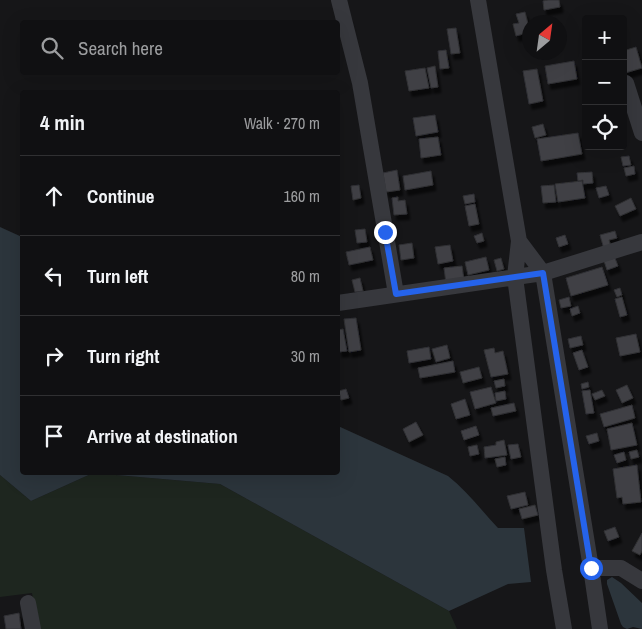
<!DOCTYPE html>
<html lang="en">
<head>
<meta charset="utf-8">
<style>
  :root { --surface:#101012; --page:#19191b; --text:#f1f3f6; --muted:#9c9d9f; --line:#303032 }
  body { margin:0; font-family:"Archivo Narrow",sans-serif; background:var(--page); color:var(--text) }
  .controls { position:absolute; right:15px; top:15px; display:grid; overflow:hidden; border-radius:5px; box-shadow:0 5px 20px #0002 }
  .controls button { width:45px; height:45px; display:grid; place-items:center; padding:0; border:0; border-bottom:1px solid var(--line); background:var(--surface); color:var(--text); font:25px sans-serif }
  .compass { position:absolute; left:522px; top:15px; width:45px; height:45px; border-radius:50%; background:var(--surface); box-shadow:0 5px 20px #0002; rotate:29deg }
  .stop { position:absolute; width:15px; height:15px; margin:-11px; border:4px solid #2563eb; border-radius:50%; background:#fff }
  .stop.end { background:#2563eb; border-color:#fff; box-shadow:0 1px 5px #0008 }
  .list { margin:0; padding:0; list-style:none }
  h2 { display:flex; justify-content:space-between; align-items:center; height:65px; margin:0; padding:0 20px; font-size:21px }
  h2 small { font-size:16px; font-weight:400; color:var(--muted) }
  .list li { display:grid; grid-template-columns:32px 1fr auto; gap:15px; align-items:center; box-sizing:border-box; height:80px; padding:0 20px; border-top:1px solid var(--line) }
  .list b { display:block; font-size:19px; white-space:nowrap }
  .list em { font-size:16px; font-style:normal; color:var(--muted) }
  .icon { flex:none; width:28px; height:28px; fill:none; stroke:currentColor; stroke-width:2; stroke-linecap:round; stroke-linejoin:round }
  .map { position:relative; flex:none; width:642px; height:629px; overflow:hidden }
  .search { position:absolute; background:var(--surface); box-shadow:0 5px 20px #0002; left:20px; top:20px; width:320px; height:55px; display:flex; align-items:center; gap:12px; box-sizing:border-box; padding:0 18px; border-radius:5px; color:var(--muted); font-size:19px }
  .panel { position:absolute; background:var(--surface); box-shadow:0 5px 20px #0002; left:20px; top:90px; width:320px; height:385px; border-radius:5px }
  .map>svg:first-child { display:block }
</style>
</head>
<body>
<div class="map">
<svg width="642" height="629" viewBox="0 0 642 629">
  <defs>
    <filter id="shadow"><feDropShadow dx="3" dy="5.5" stdDeviation="1" flood-color="#0009"/></filter>
  </defs>
  <rect width="100%" height="100%" fill="#161618"/>
  <!-- green -->
  <path fill="#1e261f" d="M93,473L220,484L449,611L457,629H39L32,593L0,597V475L31,501Z"/>
  <!-- water -->
  <path fill="#2c353c" d="M0,227L22,237V472H338V426L448,476C467,491 482,511 498,528H524L531,582L508,584L449,611L220,484L93,473L31,501L0,475Z
    M612,577L621,583L642,603V629L633,627L627,629L623,627L621,624L607,584V580Z"/>
  <!-- building -->
  <path fill="#404145" stroke="#303034" filter="url(#shadow)" d="M548,0H559L560,7L544,10L543,1Z
    M525,12L530,32L516,36L513,24L519,23L516,14Z
    M456,28L460,53L451,54L447,29Z
    M636,47L642,68L625,73L623,67V51Z
    M446,50L449,68L440,69L438,51Z
    M574,61L577,79L548,84L545,66Z
    M435,66L438,87L431,88L427,68Z
    M425,68L429,88L409,91L405,71Z
    M537,69L543,101L529,104L523,71Z
    M435,115L438,132L416,136L413,118Z
    M543,124L546,135L535,138L532,127Z
    M578,133L582,154L541,161L537,139Z
    M438,137L441,155L421,158L419,139Z
    M629,156L631,165L623,166L621,157Z
    M634,166L635,174L626,176L624,168Z
    M397,170L400,190L386,192L383,173Z
    M431,171L433,185L405,190L403,176Z
    M592,172L593,183L583,184V180L578,181L577,173Z
    M582,181L585,198L558,202L555,184Z
    M359,185L361,198L353,200L351,186Z
    M554,185L556,202L543,203L541,186Z
    M606,186L609,195L599,198L596,188Z
    M474,194L475,202L465,204L463,196Z
    M398,197V201L405,200L407,214L394,215L392,198Z
    M631,198L636,209L620,216L615,206Z
    M475,204L479,224L469,226L465,206Z
    M365,229L367,242L357,243L355,230Z
    M615,231L617,238L609,240L611,247L604,249L600,235Z
    M482,233L484,241L477,243L474,236Z
    M565,235L568,244L559,247L556,238Z
    M412,243L414,258L401,260L399,245Z
    M450,245L453,261L438,264L435,247Z
    M370,247L373,260L349,265L346,252Z
    M486,257L489,270L468,275L465,262Z
    M501,258L504,269L497,271L494,260Z
    M615,258L618,266L607,270L604,261Z
    M462,266L464,280L446,283L444,268Z
    M602,267L608,285L571,296L566,278Z
    M360,278L363,291L355,292L352,280Z
    M620,288L622,295L617,297L614,290Z
    M569,297L571,306L561,308L559,300Z
    M622,297L627,315L620,317L615,299Z
    M578,306L580,313L572,316L570,309Z
    M356,318L361,350L349,352L344,319Z
    M343,329L347,351L339,352L338,342V330Z
    M636,334L640,352L620,356L616,338Z
    M581,336L583,345L570,348L568,339Z
    M447,345L450,358L436,362L432,349Z
    M429,347L431,359L409,363L407,351Z
    M494,348L495,353L503,351L508,374L491,377L484,350Z
    M582,350L588,367L579,370L573,353Z
    M453,361L455,372L420,378L418,368Z
    M479,367L482,378L463,383L460,372Z
    M504,379L505,386L496,388L494,381Z
    M588,382L589,387L582,389L581,384Z
    M627,385L633,398L622,403L616,390Z
    M491,387L496,403L475,409L470,392Z
    M346,389L349,398L341,400L339,391Z
    M590,390L594,413L586,414L582,391Z
    M602,390L605,396L595,400L592,394Z
    M505,391L506,399L496,401L495,393Z
    M465,399L470,415L456,419L451,404Z
    M514,403L516,411L493,416L491,408Z
    M632,405L635,418L604,427L600,414Z
    M416,422L423,435L409,442L403,429Z
    M632,423L637,445L611,450L607,429Z
    M476,426L479,435L464,440L461,431Z
    M597,433L599,441L589,444L586,436Z
    M504,440L507,455L485,458L484,447L496,445V442Z
    M518,444L521,457L511,459L508,445Z
    M477,445L479,454L470,456L468,447Z
    M637,450L639,457L631,459L629,452Z
    M624,452L626,460L617,463L614,455Z
    M505,457L506,465L497,467L495,459Z
    M637,465L641,502L623,504L622,497L617,498L613,469Z
    M525,492L528,505L511,509L507,496Z
    M535,505L538,515L522,519L519,509Z
    M615,527L619,537L608,541L604,531Z
    M642,533V551L640,555L632,551Z
    M19,613L21,629H6L4,616Z"/>
  <g fill="none" stroke-linecap="round" stroke-linejoin="round">
    <!-- minor -->
    <path stroke="#37383d" stroke-width="16" d="M339,0L360,83L396,294
      M478,0L519,241L515,277L554,570L564,629
      M626,83L642,133
      M519,241L543,273L591,568L600,629
      M338,303L543,273L642,242
      M591,568H621L642,581
      M28,603L33,629"/>
  </g>
  <g fill="none" stroke-linecap="round" stroke-linejoin="round">
    <!-- route -->
    <path stroke="#2563eb" stroke-width="6" d="M385,232L396,294L543,273L591,568"/>
  </g>
</svg>
<div class="controls">
<button>+</button>
<button>−</button>
<button><svg class="icon" aria-label="locate" viewBox="0 0 24 24"><circle cx="12" cy="12" r="6"/><path d="M12 2v4M12 18v4M2 12h4M18 12h4"/></svg></button>
</div>
<svg class="compass" viewBox="-18 -18 36 36"><path d="M0-13l5 13h-10z" fill="#e53935"/><path d="M0 13l5-13h-10z" fill="#9c9d9f"/></svg>
<div class="stop" style="left:591px;top:568px"></div>
<div class="stop end" style="left:385px;top:232px"></div>
<div class="search"><svg class="icon" aria-label="search" viewBox="0 0 24 24"><circle cx="10" cy="10" r="6"/><path d="M15 15l6 6"/></svg>Search here</div>
<section class="panel">
<h2>4 min<small>Walk · 270 m</small></h2>
<ul class="list">
<li><svg class="icon" aria-label="ahead" viewBox="0 0 24 24"><path d="M12 20V5M6 11l6-6 6 6"/></svg><div><b>Continue</b></div><em>160 m</em></li>
<li><svg class="icon" aria-label="left" viewBox="0 0 24 24"><path d="M17 20v-9H6M10 6l-5 5 5 5"/></svg><div><b>Turn left</b></div><em>80 m</em></li>
<li><svg class="icon" aria-label="right" viewBox="0 0 24 24"><path d="M7 20v-9h11M14 6l5 5-5 5"/></svg><div><b>Turn right</b></div><em>30 m</em></li>
<li><svg class="icon" aria-label="arrive" viewBox="0 0 24 24"><path d="M6 21V4h12l-3 4 3 4H6"/></svg><div><b>Arrive at destination</b></div></li>
</ul>
</section>
</div>
</body>
</html>
